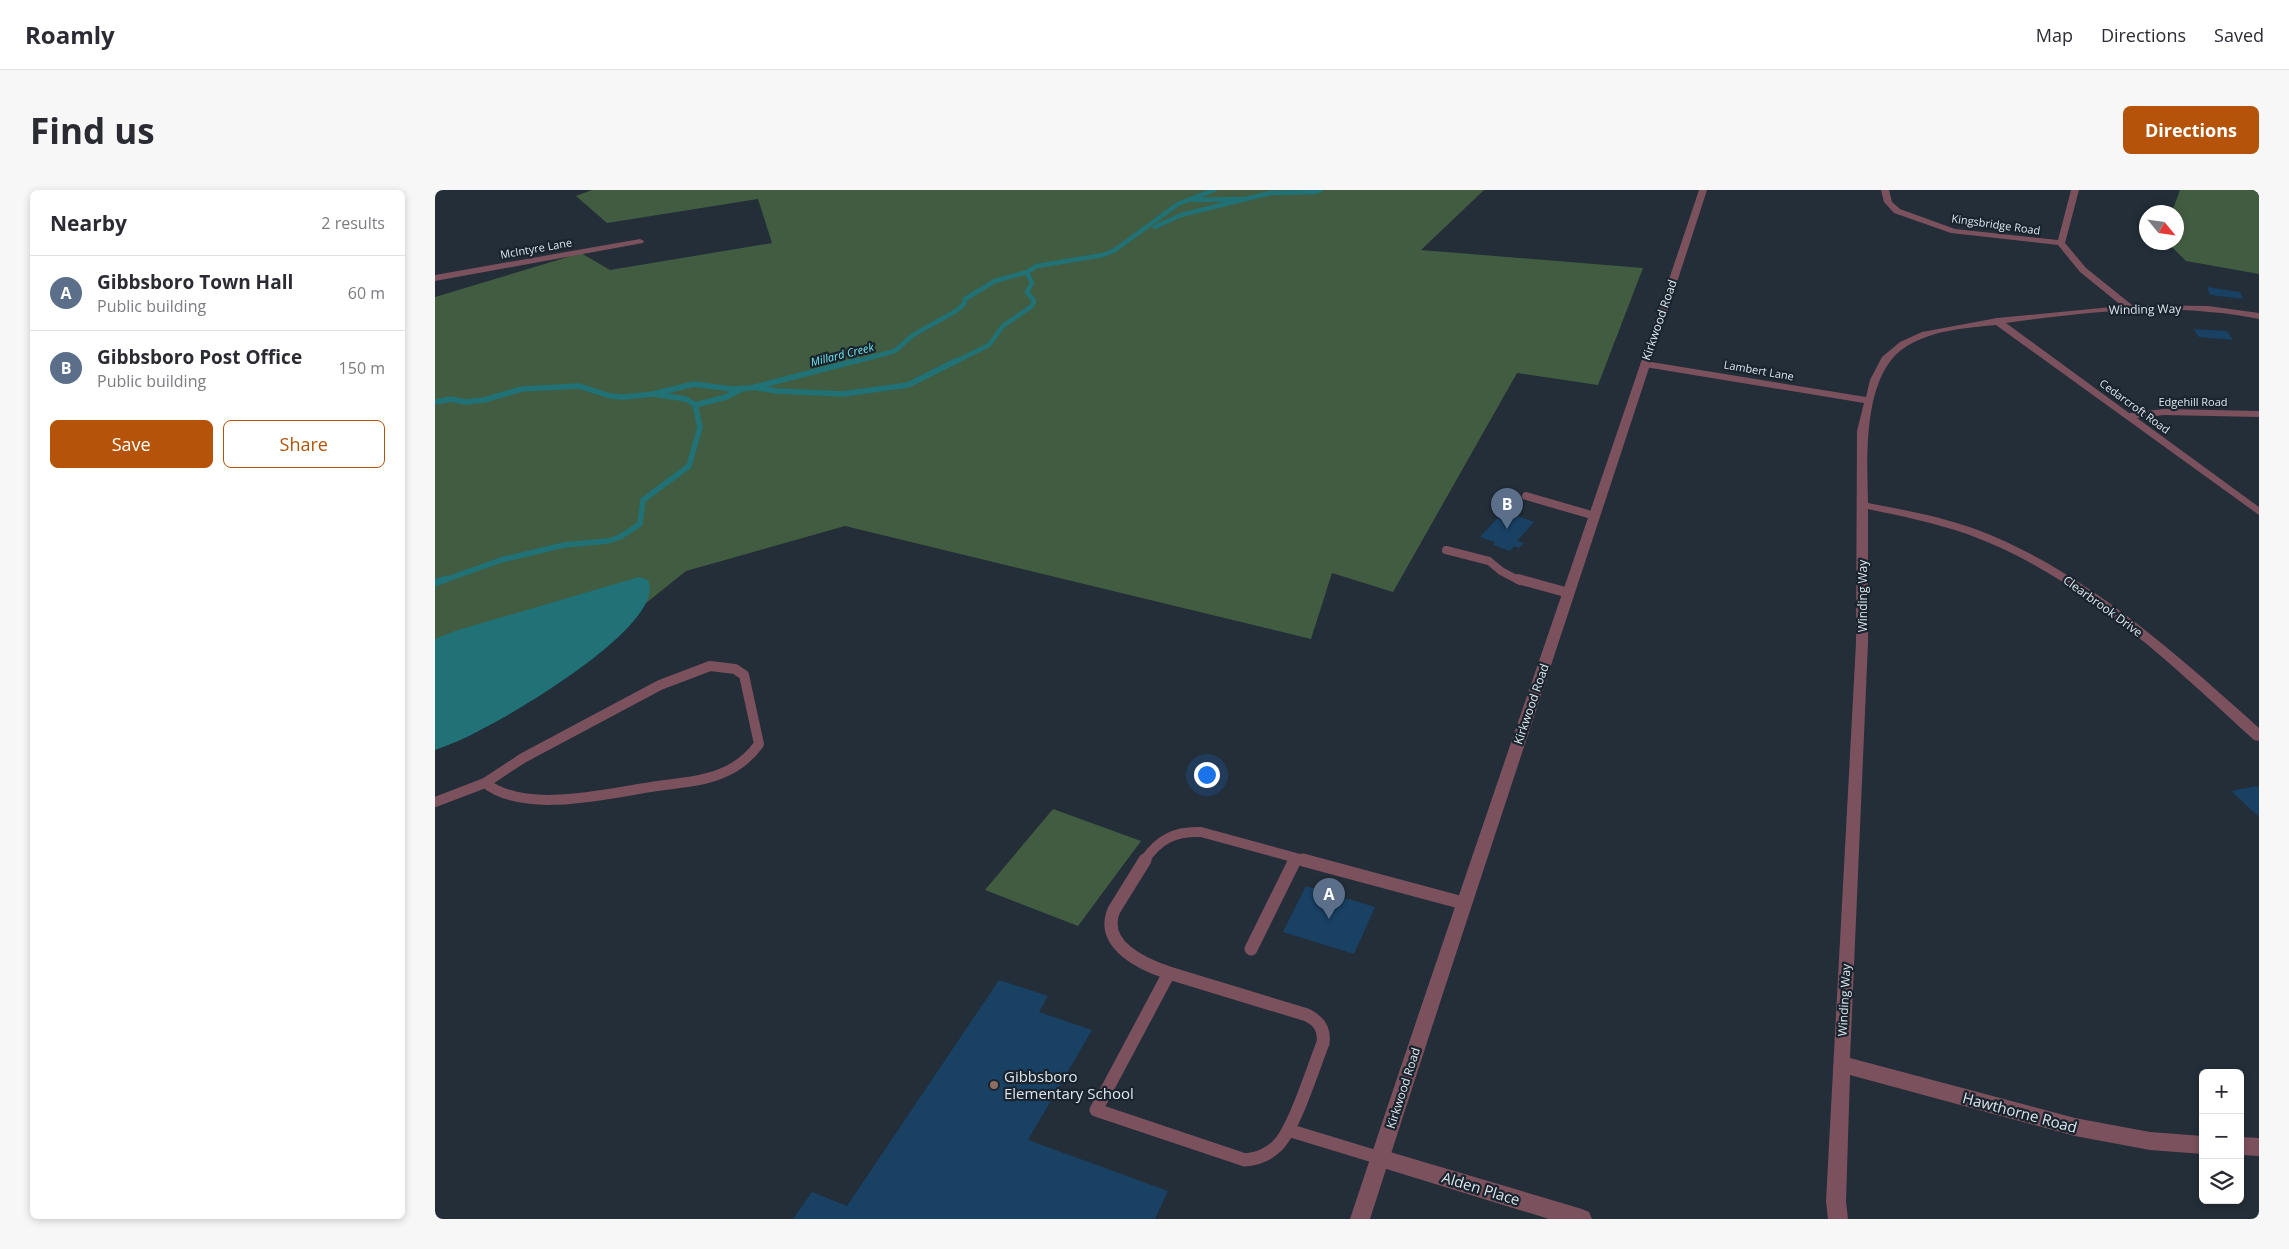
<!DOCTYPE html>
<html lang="en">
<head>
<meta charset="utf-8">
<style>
  :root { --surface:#fff; --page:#f7f7f7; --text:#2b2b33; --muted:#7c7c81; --line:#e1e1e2; --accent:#b45309 }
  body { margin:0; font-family:"Open Sans",sans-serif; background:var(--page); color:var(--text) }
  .controls { position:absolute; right:15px; bottom:15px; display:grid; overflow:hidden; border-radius:8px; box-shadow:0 2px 8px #0003 }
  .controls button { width:45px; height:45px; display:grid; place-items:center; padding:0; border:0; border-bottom:1px solid var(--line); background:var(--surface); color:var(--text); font:25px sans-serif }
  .compass { position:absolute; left:1704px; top:15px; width:45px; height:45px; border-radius:50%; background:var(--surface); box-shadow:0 2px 8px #0003; rotate:119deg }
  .you { position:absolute; left:771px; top:584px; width:18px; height:18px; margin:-12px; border:4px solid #fff; border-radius:50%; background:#1a73e8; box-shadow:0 0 0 8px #1a73e833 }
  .badge { display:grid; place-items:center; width:32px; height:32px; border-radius:50%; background:var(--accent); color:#fff; font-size:16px; font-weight:700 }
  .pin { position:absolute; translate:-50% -41px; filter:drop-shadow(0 1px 2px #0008) }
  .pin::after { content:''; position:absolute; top:26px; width:18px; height:15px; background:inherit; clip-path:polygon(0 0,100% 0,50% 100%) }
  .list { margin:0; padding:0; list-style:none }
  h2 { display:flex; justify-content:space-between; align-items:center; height:65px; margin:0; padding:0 20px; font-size:21px }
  h2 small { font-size:16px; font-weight:400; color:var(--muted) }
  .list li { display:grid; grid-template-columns:32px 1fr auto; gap:15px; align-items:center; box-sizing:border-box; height:75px; padding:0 20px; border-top:1px solid var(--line) }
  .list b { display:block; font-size:19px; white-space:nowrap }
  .list p { margin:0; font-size:16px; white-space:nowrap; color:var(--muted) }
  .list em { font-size:16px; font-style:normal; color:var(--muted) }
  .actions { display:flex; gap:10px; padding:15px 20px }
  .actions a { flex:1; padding:11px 0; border:1px solid var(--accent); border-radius:8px; text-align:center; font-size:18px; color:var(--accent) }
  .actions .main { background:var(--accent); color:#fff }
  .icon { flex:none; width:28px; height:28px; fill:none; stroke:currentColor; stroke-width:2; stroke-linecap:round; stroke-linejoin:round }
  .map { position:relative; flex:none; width:1824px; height:1029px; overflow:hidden; border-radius:8px }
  header { display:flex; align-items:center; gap:30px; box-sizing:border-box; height:70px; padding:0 25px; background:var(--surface); border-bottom:1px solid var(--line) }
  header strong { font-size:24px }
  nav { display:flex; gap:28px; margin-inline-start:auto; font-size:18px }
  .intro { display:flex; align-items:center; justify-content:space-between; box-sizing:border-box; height:120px; padding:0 30px }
  h1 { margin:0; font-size:35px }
  .button { padding:12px 22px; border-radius:8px; background:var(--accent); color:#fff; font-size:18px; font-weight:700 }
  main { display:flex; gap:30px; padding:0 30px }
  aside { flex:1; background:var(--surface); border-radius:8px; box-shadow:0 2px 8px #0003 }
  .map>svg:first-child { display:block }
</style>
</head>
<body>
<header>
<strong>Roamly</strong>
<nav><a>Map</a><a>Directions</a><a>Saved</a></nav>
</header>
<div class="intro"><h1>Find us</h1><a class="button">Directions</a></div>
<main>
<aside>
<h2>Nearby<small>2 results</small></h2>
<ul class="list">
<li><span class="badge" style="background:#5c6f8a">A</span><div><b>Gibbsboro Town Hall</b><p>Public building</p></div><em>60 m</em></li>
<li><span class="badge" style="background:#5c6f8a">B</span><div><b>Gibbsboro Post Office</b><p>Public building</p></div><em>150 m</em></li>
</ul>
<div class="actions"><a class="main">Save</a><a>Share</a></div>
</aside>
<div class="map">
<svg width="1824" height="1029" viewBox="0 0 1824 1029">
  <rect width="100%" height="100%" fill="#232e38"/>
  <!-- green -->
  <path fill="#425c41" d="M157,0H1049L986,60L1208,78L1163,195L1082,183L958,402L897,383L876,449L410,336L251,381L73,524L0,559V107L146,63L175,80L337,53L323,9L172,33L141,6Z
    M1745,0H1824V84L1751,71L1733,53L1742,52V22H1737Z
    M618,619L706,651L643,736L550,700Z"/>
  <!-- water -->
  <path fill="#207276" d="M204,387L213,390C233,433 81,522 49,538C33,547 17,554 0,560V449L20,441Z"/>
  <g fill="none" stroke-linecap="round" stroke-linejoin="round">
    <!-- stream-far2 -->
    <path stroke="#207276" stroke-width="4.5" d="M759,10L806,9
      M720,37L746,25L835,3L880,2L886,0
      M419,172L460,161L478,145L521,121L529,114L530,109L560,91L592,82L602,76L668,65L680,60L743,14L779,0
      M520,172L554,155L568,136L597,116L599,111L592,102L597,93L592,82"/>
    <!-- stream-far1 -->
    <path stroke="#207276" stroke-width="5.5" d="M323,198L342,201L408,204L473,195L523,170
      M0,212L16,209L30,212L49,210L87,199L144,196L175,206L189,207L218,204L259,194L297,199L316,198L424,170
      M260,215L291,207L305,200
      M7,391L66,370L129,355L173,351L185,347L205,334L208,310L254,276L265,237L260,215L251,209L218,204"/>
    <!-- stream -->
    <path stroke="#207276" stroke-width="7" d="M0,393L11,389"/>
  </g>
  <!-- building -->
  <path fill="#184164" d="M1772,97L1805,102L1808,109L1775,105Z
    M1758,139L1792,141L1798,150L1764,147Z
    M1069,321L1099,332L1082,351L1089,353L1084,358L1079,356L1075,361L1058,355L1060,352L1045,347Z
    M1822,596L1824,597V627L1796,601Z
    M871,696L940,717L919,764L848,742Z
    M564,790L613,806L604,822L657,840L593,950L733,1001L720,1029H358L377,1002L412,1016Z"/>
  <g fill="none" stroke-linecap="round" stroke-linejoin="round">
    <!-- service-far2 -->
    <path stroke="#7c515e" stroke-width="8" d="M1091,306L1160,326
      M1011,360L1054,371L1066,381L1085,391"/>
    <!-- service-far1 -->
    <path stroke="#7c515e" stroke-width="10" d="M1083,389L1134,403
      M275,476L300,479L309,485L324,554C314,568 301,578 285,584C265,592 243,593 222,596C174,603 91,625 50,593L88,568L225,495Z
      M0,612L50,593
      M709,671C724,649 740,641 766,642L872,671
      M860,671L861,668"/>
    <!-- service -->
    <path stroke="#7c515e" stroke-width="13" d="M710,670L679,720C664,755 709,775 734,783
      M868,670L1028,713
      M816,759L860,670
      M734,783L872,825C884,831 890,839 888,853C878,878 859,940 842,956C833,965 822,969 810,970L661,920Z
      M853,940L945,968"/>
    <!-- minor -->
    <path fill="#7c515e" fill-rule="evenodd" d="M1446,0H1454L1457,12L1465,19L1520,39L1623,50L1636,0H1644L1630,53L1651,78L1697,115L1773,116L1824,123V129C1808,126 1791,123 1774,122C1707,115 1638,124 1571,133L1694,223L1729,219L1824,221V227L1729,225L1702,228L1824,317V325L1561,135C1531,138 1498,140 1472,156C1427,183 1432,267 1433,313C1470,320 1508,327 1543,340C1651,382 1739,462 1824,538V551L1819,550C1733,471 1643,384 1532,344C1500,333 1466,326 1433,319V453L1415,868L1640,928L1715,942L1768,946V964L1715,960L1640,946L1415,885L1411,1011L1413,1029H1393L1391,1011L1421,453L1422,241L1429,213L1210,177L1205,174L1210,171L1431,207L1435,190L1447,167L1465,152L1487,142L1562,128L1687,116L1645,82L1623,55L1516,43L1459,23L1449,12Z
      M205,49L209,51L208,53L0,91V85Z
      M1805,947L1824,948V966L1805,965Z
      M945,959L1147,1019L1154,1022L1157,1029H1114L945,977L938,975L935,968L938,961Z"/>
    <!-- tertiary -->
    <path fill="#7c515e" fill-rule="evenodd" d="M1264,0H1272C1161,343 1045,685 935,1029H915C1029,685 1149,344 1264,0Z"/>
  </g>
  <!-- markers -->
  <circle fill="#8d6e63" stroke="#1a242e" stroke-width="2" cx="559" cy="895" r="5"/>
  <g text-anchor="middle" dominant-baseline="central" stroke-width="4.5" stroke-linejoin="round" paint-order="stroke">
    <!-- far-street labels -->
    <g font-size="11" fill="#dee5ec" stroke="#1a242e">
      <text transform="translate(1561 34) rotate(8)">Kingsbridge Road</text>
      <text transform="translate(101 58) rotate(-10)">McIntyre Lane</text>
      <text transform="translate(1324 180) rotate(10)">Lambert Lane</text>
      <text x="1758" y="211">Edgehill Road</text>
      <text transform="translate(1700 216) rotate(36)">Cedarcroft Road</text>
    </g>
    <!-- far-water labels -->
    <g font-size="11" font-style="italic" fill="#6fe4ea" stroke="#1a242e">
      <text transform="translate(407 164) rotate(-14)">Millard Creek</text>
    </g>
    <!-- street labels -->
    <g font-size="12" fill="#dee5ec" stroke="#1a242e">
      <text transform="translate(1710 119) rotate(-1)">Winding Way</text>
      <text transform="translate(1224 130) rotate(-71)">Kirkwood Road</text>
      <text transform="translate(1427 406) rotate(-90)">Winding Way</text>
      <text transform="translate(1668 416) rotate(36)">Clearbrook Drive</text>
      <text transform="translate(1096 514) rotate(-71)">Kirkwood Road</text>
      <text transform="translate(1409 810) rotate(-87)">Winding Way</text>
      <text transform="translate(968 898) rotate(-72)">Kirkwood Road</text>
    </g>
    <!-- near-poi labels -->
    <g font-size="15" fill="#dee5ec" stroke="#1a242e" text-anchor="start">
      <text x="569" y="886">Gibbsboro<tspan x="569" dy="17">Elementary School</tspan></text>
    </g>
    <!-- near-street labels -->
    <g font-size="15" fill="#dee5ec" stroke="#1a242e">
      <text transform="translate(1585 922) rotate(15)">Hawthorne Road</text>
      <text transform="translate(1046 998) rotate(17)">Alden Place</text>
    </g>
  </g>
</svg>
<div class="controls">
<button>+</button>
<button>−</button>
<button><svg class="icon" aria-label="layers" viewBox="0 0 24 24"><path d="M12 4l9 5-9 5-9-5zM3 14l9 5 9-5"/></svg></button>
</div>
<svg class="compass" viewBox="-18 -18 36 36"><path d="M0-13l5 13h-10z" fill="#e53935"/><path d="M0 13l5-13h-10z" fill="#7c7c81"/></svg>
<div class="you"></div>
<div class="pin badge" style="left:894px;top:729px;background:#5c6f8a">A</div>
<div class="pin badge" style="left:1072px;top:339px;background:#5c6f8a">B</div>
</div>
</main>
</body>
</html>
